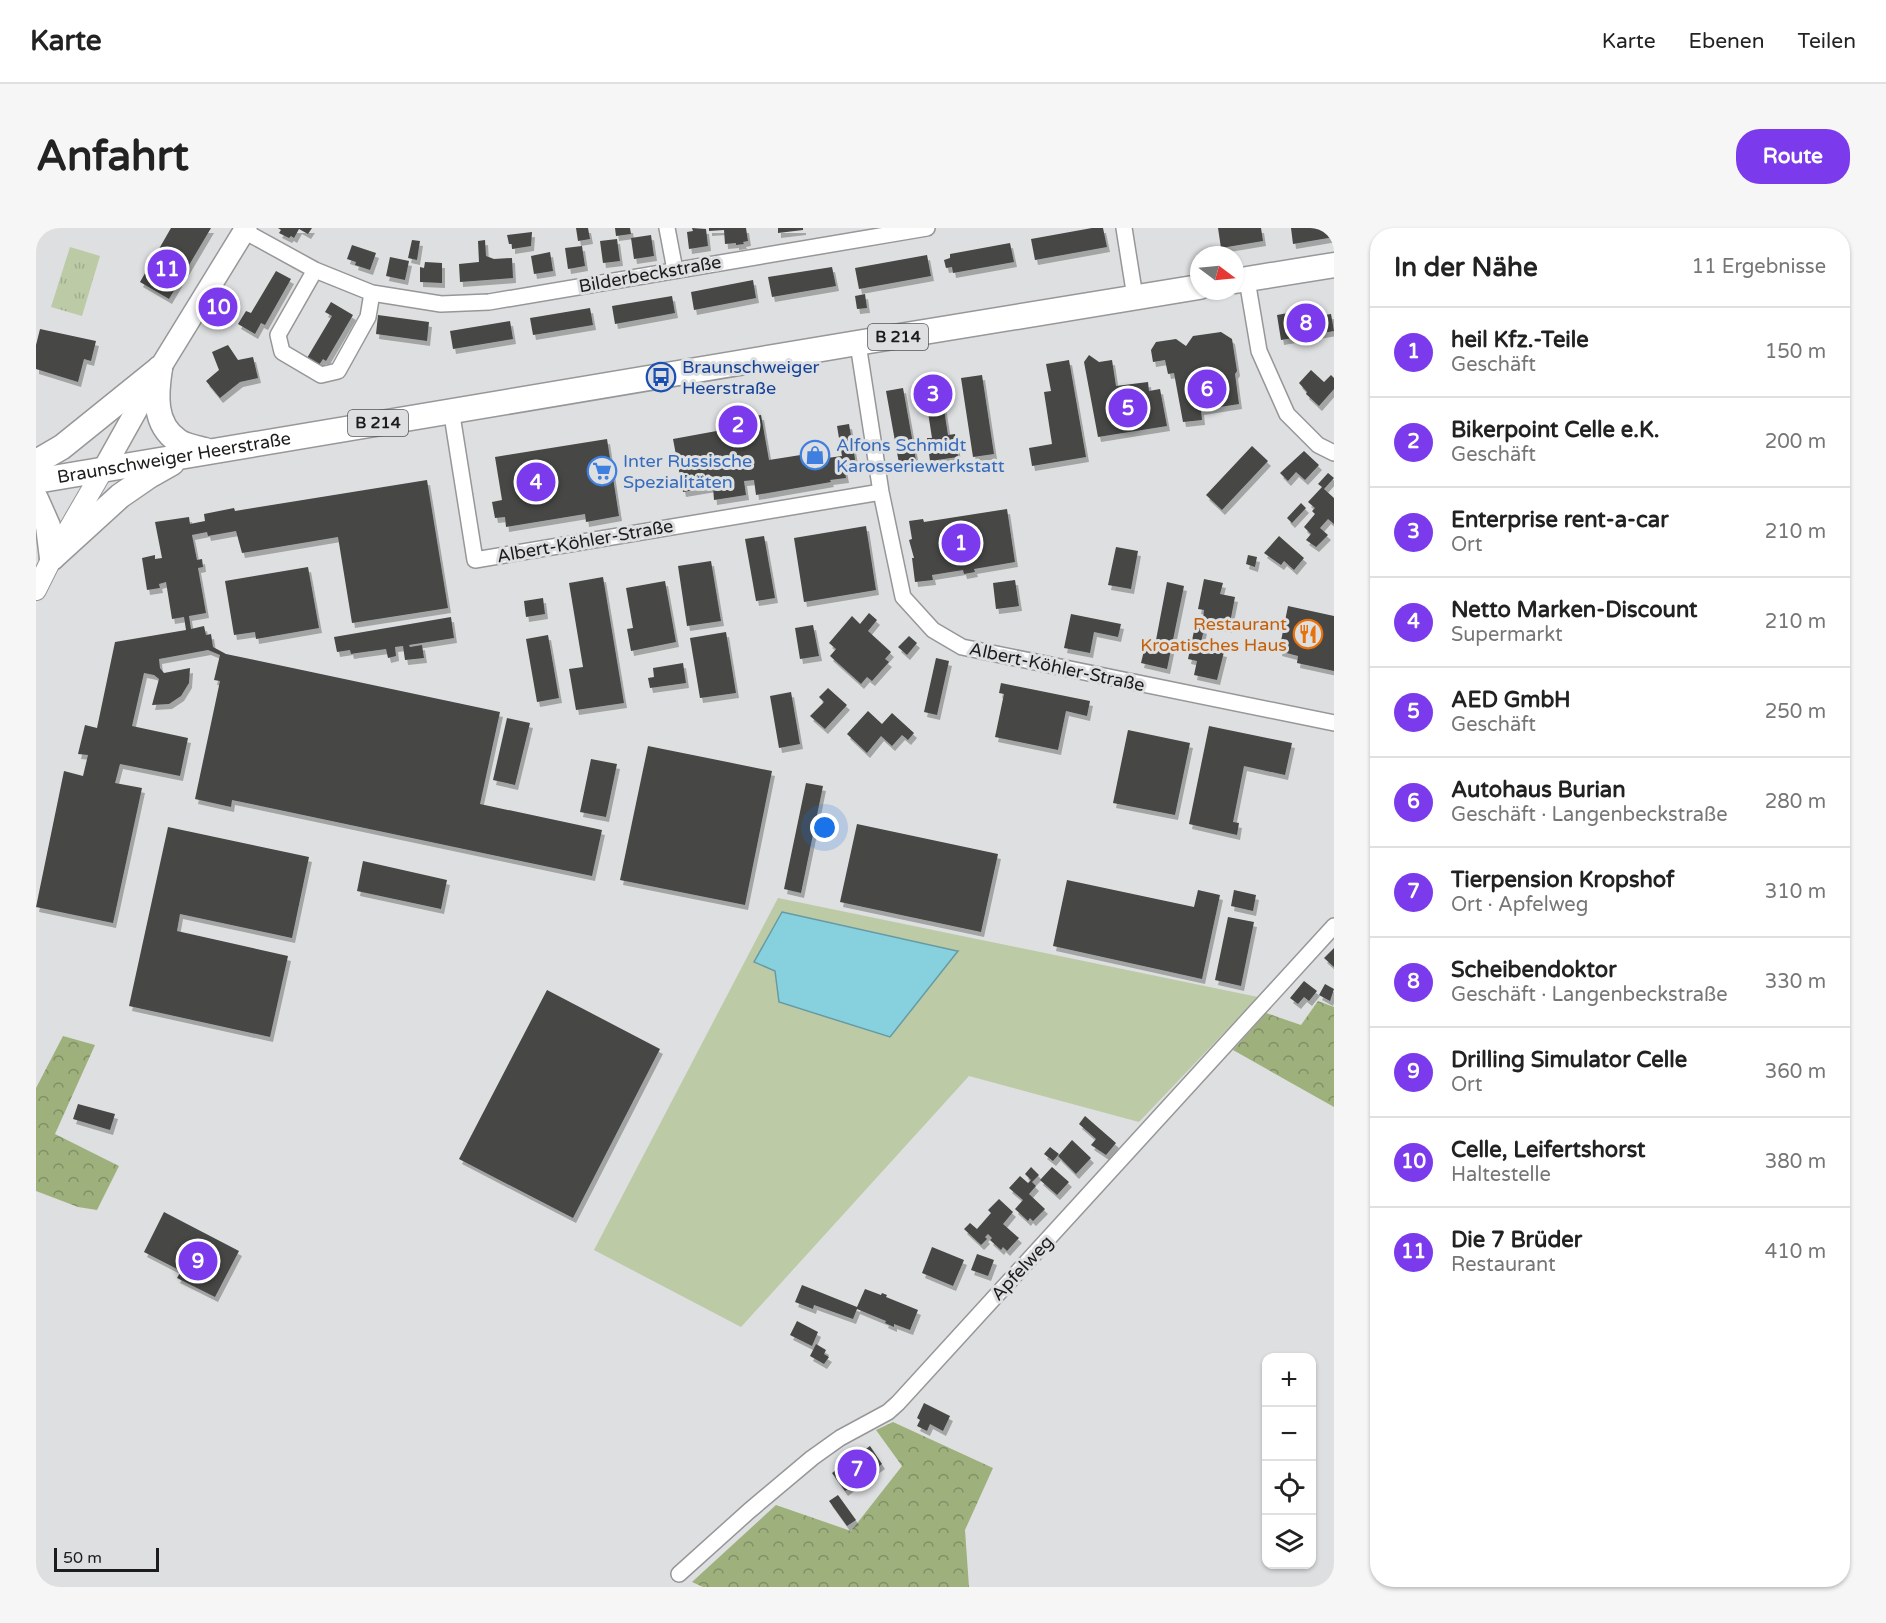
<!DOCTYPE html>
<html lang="de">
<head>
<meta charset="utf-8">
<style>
  :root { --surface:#fff; --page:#f6f6f6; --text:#222; --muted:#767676; --line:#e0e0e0; --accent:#7c3aed }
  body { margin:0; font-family:"Varela Round",sans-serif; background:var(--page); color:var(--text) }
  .controls { position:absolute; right:18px; bottom:18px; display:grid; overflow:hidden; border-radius:12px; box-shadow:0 2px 4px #0004 }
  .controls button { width:54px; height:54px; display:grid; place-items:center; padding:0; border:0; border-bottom:2px solid var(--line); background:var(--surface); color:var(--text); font:30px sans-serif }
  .compass { position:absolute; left:1154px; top:18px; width:54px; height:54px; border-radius:50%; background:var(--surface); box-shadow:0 2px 4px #0004; rotate:106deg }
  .scale { position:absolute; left:18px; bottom:15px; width:105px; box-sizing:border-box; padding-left:6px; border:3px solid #1c1c1c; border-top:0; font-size:16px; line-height:21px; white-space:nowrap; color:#1c1c1c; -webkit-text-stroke:4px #dedfe0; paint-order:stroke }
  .you { position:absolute; left:789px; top:600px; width:21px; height:21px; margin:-15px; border:4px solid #fff; border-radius:50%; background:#1a73e8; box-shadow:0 0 0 9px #1a73e833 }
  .badge { display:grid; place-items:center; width:39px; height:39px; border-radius:50%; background:var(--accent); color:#fff; font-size:20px; font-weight:700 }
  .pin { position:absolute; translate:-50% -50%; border:3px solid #fff; box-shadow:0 2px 6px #0006 }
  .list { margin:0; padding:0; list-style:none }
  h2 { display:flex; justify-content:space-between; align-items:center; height:78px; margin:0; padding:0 24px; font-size:26px }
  h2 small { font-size:20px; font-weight:400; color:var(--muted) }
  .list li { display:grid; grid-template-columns:39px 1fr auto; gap:18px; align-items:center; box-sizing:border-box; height:90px; padding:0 24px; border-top:2px solid var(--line) }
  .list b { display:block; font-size:22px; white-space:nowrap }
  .list p { margin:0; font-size:20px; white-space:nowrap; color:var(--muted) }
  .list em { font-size:20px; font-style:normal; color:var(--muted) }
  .icon { flex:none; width:33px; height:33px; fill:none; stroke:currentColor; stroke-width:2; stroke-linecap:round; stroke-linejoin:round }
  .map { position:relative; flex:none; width:1298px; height:1359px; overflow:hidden; border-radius:24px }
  header { display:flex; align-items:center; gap:36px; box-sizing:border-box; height:84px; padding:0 30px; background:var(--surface); border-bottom:2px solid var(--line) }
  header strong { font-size:28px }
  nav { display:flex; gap:33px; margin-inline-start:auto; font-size:21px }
  .intro { display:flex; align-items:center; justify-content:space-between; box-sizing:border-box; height:144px; padding:0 36px }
  h1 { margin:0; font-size:42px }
  .button { padding:15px 27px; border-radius:24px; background:var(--accent); color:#fff; font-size:21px; font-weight:700 }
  main { display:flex; gap:36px; padding:0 36px }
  aside { flex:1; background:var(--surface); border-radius:24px; box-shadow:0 2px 4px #0004 }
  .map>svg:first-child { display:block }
</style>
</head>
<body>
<header>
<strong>Karte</strong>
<nav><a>Karte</a><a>Ebenen</a><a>Teilen</a></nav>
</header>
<div class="intro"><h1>Anfahrt</h1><a class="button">Route</a></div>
<main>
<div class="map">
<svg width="1298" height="1359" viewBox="0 0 1298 1359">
  <defs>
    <pattern id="forest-crowns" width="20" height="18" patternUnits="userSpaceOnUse" patternTransform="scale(1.5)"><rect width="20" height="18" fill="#9eb17c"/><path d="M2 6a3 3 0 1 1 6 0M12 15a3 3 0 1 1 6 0" fill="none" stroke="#808f65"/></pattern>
    <pattern id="park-tufts" width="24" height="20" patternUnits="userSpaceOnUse" patternTransform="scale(1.5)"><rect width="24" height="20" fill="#bccaa6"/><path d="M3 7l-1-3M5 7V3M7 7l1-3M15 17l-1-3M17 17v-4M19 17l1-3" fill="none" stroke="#a1ad8e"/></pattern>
    <filter id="shadow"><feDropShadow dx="3" dy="5" stdDeviation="0" flood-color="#0004"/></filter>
  </defs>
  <rect width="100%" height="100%" fill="#dedfe0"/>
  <!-- green -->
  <path fill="#bccaa6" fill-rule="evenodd" d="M742,670L1222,769L1103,894L933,848L705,1099L558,1022ZM921,723L742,756L739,743L718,734Z"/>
  <!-- forest -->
  <path fill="url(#forest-crowns)" d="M1282,773L1298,779V879L1197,822L1230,785L1265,797Z
    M27,808L59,817L19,906L83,938L61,982L42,979L0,963V860Z
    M857,1194L957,1240L929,1302L933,1359H667L656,1354L740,1277L815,1303L866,1238L840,1202Z"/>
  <!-- park -->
  <path fill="url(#park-tufts)" d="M34,19L64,28L46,88L15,79Z"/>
  <!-- water -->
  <path fill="#87d1de" stroke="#679ba4" stroke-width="1.5" d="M746,684L921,723H922L854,809L743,774L739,743L718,734Z"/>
  <!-- building -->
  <path fill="#474645" filter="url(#shadow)" d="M135,0H175L133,71L104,54Z
    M242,0H276L272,6L263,1L258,10L255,8L253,10L243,5L245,2Z
    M540,0H552L554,11L542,13Z
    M579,0H594L595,6L580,8Z
    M656,0L670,1L672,18L653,21L651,4L657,3Z
    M673,0H710L712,13L707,14L708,16L700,17V15L689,16L688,2L673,3Z
    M742,0H767V2L742,5Z
    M1056,0H1067L1071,19L999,32L995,11Z
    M1182,0H1225L1227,13L1185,20Z
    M1255,0H1298V9L1257,16Z
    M496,4L495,18L476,21V16H473L471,7Z
    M615,7L618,28L598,31L595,10Z
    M581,11L584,33L567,35L564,13Z
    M376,12L384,13L381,32L372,30Z
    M449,12L450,28L458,31L476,30L477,50L424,54L423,36L443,34L442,13Z
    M974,15L978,34L917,45L916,39L910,40L908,32L914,30V26Z
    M316,17L340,25L334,42L319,37L320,34L311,31Z
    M546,18L549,38L532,41L529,20Z
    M514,24L517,43L498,46L495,28Z
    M891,27L895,48L823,61L819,40Z
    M354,29L373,33L369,52L350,48Z
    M389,34L406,35V55L384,54V39L388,40Z
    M796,39L800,58L736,69L732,49Z
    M240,43L255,51L229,97L225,95L219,106L202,96L210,83L215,85Z
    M717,52L720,70L658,82L655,64Z
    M829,66L831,80L821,81L819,68Z
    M636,68L639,85L579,96L576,78Z
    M295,74L317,87L290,133L287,131L283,137L271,130L296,88L289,84Z
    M554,80L557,97L497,107L494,90Z
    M1274,81L1275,89L1295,86L1298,103L1245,112L1241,87Z
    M342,87L393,94L391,113L340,106Z
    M474,93L477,111L417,121L414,103Z
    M4,101L60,113L55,133L48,131L42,154L0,141V117Z
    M1185,104L1196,111L1201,143L1199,146L1203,176L1165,182L1166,192L1147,194L1138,145L1132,146L1129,132L1117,134L1115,122L1120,114L1140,111L1150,118L1157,108Z
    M192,117L202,132L217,129L222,150L204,154L184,170L170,153L183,142L176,124Z
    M1053,127L1063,134L1076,132L1080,158L1112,154L1113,163L1124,161L1131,198L1062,209L1048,134Z
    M1033,132L1050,229L996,238L993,220L1016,216L1008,164L1015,163L1010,136Z
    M1275,142L1288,154L1295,147L1298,150V161L1283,178L1270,166L1271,164L1263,155Z
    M946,147L958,226L937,229L925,150Z
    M909,153L912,173L907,175L912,207L919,206L922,229L894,233L891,210H896L891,178L885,179L881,158Z
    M867,160L881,238L864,241L850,163Z
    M725,187L733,232L790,223L791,230L806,228L801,198L813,196L820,237L808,239L810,250L794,252L795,254L720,267L718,252L708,253L710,267L678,272L677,259L647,264L637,211L686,202L685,197L691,192Z
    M571,211L583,288L550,294L549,286L470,299L469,289L459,290L456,274L466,272L459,229Z
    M1216,218L1232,233L1186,282L1170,267Z
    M1268,223L1283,237L1269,252L1260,244L1252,253L1244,245Z
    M1292,245L1298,250L1288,261L1298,270V296L1292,291L1284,300L1292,307L1280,319L1270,312L1275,306L1268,299L1279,286L1276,283L1279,280L1272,274L1286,259L1282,256Z
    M391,252L412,380L316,395L302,309L206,325L200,303L172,308L171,304L156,307L161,332L166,331L167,339L162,340L170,385L153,388L155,401L168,398L170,407L175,406L177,419L190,426L464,484L444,576L566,602L556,648L196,572L195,579L159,571L184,453L178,452L184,427L172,422L123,431L124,440L128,445L154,440L153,455L145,468L133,476L116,477L123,451L118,447L108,445L96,498L152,510L144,548L84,536L79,555L106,560L77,695L0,679L28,543L47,548L52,527L42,526L49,497L61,500L79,414L150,402L148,389L136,391L130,354L123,356L124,360L111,362L106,330L119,327V331L126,330L119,294L153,289L154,296L169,293L168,286L198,280L199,283Z
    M1265,275L1270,280L1256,295L1251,290Z
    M971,281L979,334L938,341L939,344L928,346L927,342L896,347L897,352L879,354L876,330H878L873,312L876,311L873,293L887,291L888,294Z
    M830,298L840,362L768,374L758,310Z
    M728,308L739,370L720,373L709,311Z
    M1243,308L1268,330L1258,342L1248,333L1245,337L1228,325Z
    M1080,319L1102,323L1095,361L1072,357Z
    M1212,327L1221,329L1219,339L1210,336Z
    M675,333L685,393L651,398L642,338Z
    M272,339L283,400L220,411L219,404L198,407L189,353Z
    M567,349L588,475L540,482L533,441L547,439L533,355Z
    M1168,351L1187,355L1184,366L1199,369L1193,400L1166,395L1165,400L1168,401L1163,423L1177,426L1178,422L1188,424L1181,452L1158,447L1161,433L1152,431L1161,389L1167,390L1168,382L1162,381Z
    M979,352L983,378L960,381L957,355Z
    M629,353L640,414L595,423L591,401L597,400L590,360Z
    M1131,354L1148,358L1131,441L1105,435L1111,410L1120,412Z
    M507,370L509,386L490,389L488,373Z
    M1252,378L1298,388V443L1261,435L1262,428L1243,423Z
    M833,385L841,392L832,403L855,424L849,431L853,434L836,453L831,449L825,456L794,428L800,421L793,415L816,388L824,396Z
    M1035,386L1085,396L1082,409L1058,404L1054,425L1028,420Z
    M415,389L418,410L373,417L374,419L386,417L388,430L369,432L367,418L359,419L360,428L352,430L350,421L321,425L315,426L314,422L301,424L298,409Z
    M777,397L783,428L764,431L759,400Z
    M690,404L700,465L664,470L654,410Z
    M512,407L523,470L501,474L490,411Z
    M873,408L881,415L871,427L862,419Z
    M900,430L913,433L901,487L888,484Z
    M647,435L650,455L614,460L612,450L618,449L617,440Z
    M965,455L1054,473L1051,488L1030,483L1022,522L959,509L968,466L963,465Z
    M792,460L811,477L789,501L774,488L788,474L783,469Z
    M755,464L764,516L743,520L734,468Z
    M832,483L846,496L856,485L878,505L872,512L866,507L856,518L845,508L831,525L811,506Z
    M471,490L494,495L479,557L457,552Z
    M1173,498L1256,515L1249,547L1208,538L1197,594L1203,595L1201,607L1153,596Z
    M1092,502L1154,515L1139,587L1077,575Z
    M612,518L736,543L709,677L584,652Z
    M555,531L581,536L570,589L544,584Z
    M770,555L787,558L765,665L748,661Z
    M821,596L962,626L945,704L804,674Z
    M132,599L273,629L256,710L144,686L141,703L252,728L234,809L93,778Z
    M327,633L411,652L405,681L321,663Z
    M1031,652L1158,679L1162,662L1184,667L1166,751L1017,718Z
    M1198,662L1220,667L1217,683L1195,678Z
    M1192,689L1218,694L1205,758L1179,752Z
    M1298,720V739L1288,730Z
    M1268,753L1281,763L1273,773L1268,769L1262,776L1254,770Z
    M1289,756L1298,761L1294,773L1283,767Z
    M511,762L624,821L537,990L423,931Z
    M42,876L79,886L74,902L37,891Z
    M1049,888L1080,915L1070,927L1055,917L1060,911L1043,896Z
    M1036,912L1055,930L1040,946L1022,928Z
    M1014,919L1023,926L1017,933L1008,926Z
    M995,939L1003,947L996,954L1000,958L993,966L1009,981L997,993L994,990L992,993L979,981L987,972L973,960L984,948L992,955L995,952L989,946Z
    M1016,939L1033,954L1021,967L1004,952Z
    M963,971L977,984L967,996L983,1010L971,1023L967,1019L965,1022L954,1012L956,1010L952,1006L949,1009L951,1011L945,1017L928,1001L934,995L941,1001L955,985L952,982Z
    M128,984L203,1023L179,1069L141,1050L145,1043L108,1024Z
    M896,1019L928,1032L917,1058L886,1045Z
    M941,1026L958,1032L952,1048L935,1042Z
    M766,1057L821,1079L829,1061L845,1067L846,1065L851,1067L850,1069L882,1082L874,1102L858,1096V1099L849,1095L850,1093L821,1081L817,1091L778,1077L777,1081L759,1074Z
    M761,1093L782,1104L776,1118L754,1107Z
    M780,1116L790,1122L788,1126L793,1129L788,1136L774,1128Z
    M888,1175L914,1188L907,1203L894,1196L891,1203L881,1198L884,1192L881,1190Z
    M834,1218L846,1236L809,1263L796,1245Z
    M802,1267L820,1292L811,1298L793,1273Z"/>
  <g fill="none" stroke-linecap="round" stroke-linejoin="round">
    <!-- minor casing -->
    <g stroke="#979799" stroke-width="18">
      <path id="minor" d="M631,0L639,42
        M1088,0L1099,69
        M208,3L279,42L336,65L405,76L453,74L891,0
        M279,42L242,107L246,124L285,147L302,143L332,89L336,65
        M1211,52L1223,123L1251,186L1282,217L1298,225
        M822,116L845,264L867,369L897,402L926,419L1298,495
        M415,181L439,332L845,264
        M643,1346L713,1283L776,1230L804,1210L852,1184L862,1175L1298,698"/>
    </g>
    <!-- tertiary casing -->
    <g stroke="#979799" stroke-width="22">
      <path id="tertiary" d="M0,362L16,330L67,242"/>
    </g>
    <!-- secondary casing -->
    <g stroke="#979799" stroke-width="24">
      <path id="secondary" d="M67,242L124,140L210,0"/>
    </g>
    <!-- primary casing -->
    <g stroke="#979799" stroke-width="27">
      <g id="primary">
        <path d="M1199,53L1298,37"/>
        <path d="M124,140C120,166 117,196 142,213C149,218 161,220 169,222"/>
        <path d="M0,234L26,219L124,140"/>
        <path id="s1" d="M0,253C387,187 775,122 1163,59"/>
        <path d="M0,271L12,298L16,330"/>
        <path d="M16,330L84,268L113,248L136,235"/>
      </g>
    </g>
    <!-- minor -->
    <use href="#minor" stroke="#fff" stroke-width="15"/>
    <!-- tertiary -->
    <use href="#tertiary" stroke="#fff" stroke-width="20"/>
    <!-- secondary -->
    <use href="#secondary" stroke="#fff" stroke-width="21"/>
    <!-- primary -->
    <use href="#primary" stroke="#fff" stroke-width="24"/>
  </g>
  <!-- icons -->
  <defs>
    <g id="bus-ring" transform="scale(1.5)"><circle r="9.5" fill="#dedfe0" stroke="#1a4fb4" stroke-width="1.5"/><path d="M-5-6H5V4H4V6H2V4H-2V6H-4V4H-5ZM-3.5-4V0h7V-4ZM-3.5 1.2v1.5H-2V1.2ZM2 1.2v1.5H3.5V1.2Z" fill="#1a4fb4"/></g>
    <g id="shop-ring" transform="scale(1.5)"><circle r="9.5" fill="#dedfe0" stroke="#3f7fe0" stroke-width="1.5"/><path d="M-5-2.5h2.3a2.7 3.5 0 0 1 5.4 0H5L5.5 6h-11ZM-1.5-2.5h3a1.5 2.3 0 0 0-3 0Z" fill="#3f7fe0"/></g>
    <g id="supermarket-ring" transform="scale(1.5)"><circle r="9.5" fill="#dedfe0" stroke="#3f7fe0" stroke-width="1.5"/><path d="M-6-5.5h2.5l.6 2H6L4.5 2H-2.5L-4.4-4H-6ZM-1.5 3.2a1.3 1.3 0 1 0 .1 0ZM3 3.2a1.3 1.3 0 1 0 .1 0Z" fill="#3f7fe0"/></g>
    <g id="restaurant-ring" transform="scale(1.5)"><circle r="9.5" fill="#dedfe0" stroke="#e8710a" stroke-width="1.5"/><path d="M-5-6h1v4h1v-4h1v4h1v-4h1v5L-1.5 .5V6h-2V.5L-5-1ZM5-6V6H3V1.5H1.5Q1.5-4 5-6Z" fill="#e8710a"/></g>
  </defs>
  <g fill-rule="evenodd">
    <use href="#bus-ring" x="625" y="149"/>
    <use href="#shop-ring" x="779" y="227"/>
    <use href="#supermarket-ring" x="566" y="243"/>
    <use href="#restaurant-ring" x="1272" y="406"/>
  </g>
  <g text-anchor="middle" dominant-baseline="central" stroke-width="6" stroke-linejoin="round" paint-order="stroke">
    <!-- shield labels -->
    <g fill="#dedfe0" stroke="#565657" stroke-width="1.5">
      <rect x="832" y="96" width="60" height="26" rx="4.5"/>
      <rect x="312" y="182" width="60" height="26" rx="4.5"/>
    </g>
    <g font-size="16" font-weight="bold" fill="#1c1c1c">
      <text x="862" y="109">B 214</text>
      <text x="342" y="195">B 214</text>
    </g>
    <!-- street labels -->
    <g font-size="18" fill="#1c1c1c" stroke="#dedfe0">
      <text transform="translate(614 46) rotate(-10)">Bilderbeckstraße</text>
      <text stroke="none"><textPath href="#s1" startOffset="140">Braunschweiger Heerstraße</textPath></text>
      <text transform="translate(549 313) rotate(-10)">Albert-Köhler-Straße</text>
      <text transform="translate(1021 439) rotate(12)">Albert-Köhler-Straße</text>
      <text transform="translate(986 1040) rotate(-47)">Apfelweg</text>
    </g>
    <!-- transit labels -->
    <g font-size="18" fill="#164399" stroke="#dedfe0" text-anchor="start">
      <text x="646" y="139">Braunschweiger<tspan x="646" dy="21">Heerstraße</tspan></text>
    </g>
    <!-- shop labels -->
    <g font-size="18" fill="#366cbe" stroke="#dedfe0" text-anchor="start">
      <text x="800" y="217">Alfons Schmidt<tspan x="800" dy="21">Karosseriewerkstatt</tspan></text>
      <text x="587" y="233">Inter Russische<tspan x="587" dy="21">Spezialitäten</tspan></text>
    </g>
    <!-- food labels -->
    <g font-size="18" fill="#c56008" stroke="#dedfe0" text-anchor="end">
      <text x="1251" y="396">Restaurant<tspan x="1251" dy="21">Kroatisches Haus</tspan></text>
    </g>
  </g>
</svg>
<div class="controls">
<button>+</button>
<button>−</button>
<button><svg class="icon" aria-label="locate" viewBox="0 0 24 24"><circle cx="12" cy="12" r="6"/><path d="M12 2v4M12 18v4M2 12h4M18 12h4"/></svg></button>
<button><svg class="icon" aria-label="layers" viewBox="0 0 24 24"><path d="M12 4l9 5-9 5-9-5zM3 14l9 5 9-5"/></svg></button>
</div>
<svg class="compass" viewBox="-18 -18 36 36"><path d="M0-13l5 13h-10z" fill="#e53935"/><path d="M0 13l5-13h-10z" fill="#767676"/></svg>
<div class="scale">50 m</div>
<div class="you"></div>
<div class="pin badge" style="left:925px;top:315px">1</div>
<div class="pin badge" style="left:702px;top:197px">2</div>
<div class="pin badge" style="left:897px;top:166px">3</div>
<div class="pin badge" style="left:500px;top:254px">4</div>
<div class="pin badge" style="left:1092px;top:180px">5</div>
<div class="pin badge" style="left:1171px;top:161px">6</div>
<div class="pin badge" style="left:821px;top:1241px">7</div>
<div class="pin badge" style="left:1270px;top:95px">8</div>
<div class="pin badge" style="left:162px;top:1033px">9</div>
<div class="pin badge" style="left:182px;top:79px">10</div>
<div class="pin badge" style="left:131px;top:41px">11</div>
</div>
<aside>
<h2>In der Nähe<small>11 Ergebnisse</small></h2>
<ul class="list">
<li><span class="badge">1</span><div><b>heil Kfz.-Teile</b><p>Geschäft</p></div><em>150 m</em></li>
<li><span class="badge">2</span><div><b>Bikerpoint Celle e.K.</b><p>Geschäft</p></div><em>200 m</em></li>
<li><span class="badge">3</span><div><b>Enterprise rent-a-car</b><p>Ort</p></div><em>210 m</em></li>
<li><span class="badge">4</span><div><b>Netto Marken-Discount</b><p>Supermarkt</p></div><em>210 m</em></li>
<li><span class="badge">5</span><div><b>AED GmbH</b><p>Geschäft</p></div><em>250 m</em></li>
<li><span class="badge">6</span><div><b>Autohaus Burian</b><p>Geschäft · Langenbeckstraße</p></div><em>280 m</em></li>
<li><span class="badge">7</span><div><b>Tierpension Kropshof</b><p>Ort · Apfelweg</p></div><em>310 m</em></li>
<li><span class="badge">8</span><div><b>Scheibendoktor</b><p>Geschäft · Langenbeckstraße</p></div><em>330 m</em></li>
<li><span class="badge">9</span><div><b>Drilling Simulator Celle</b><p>Ort</p></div><em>360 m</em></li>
<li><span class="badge">10</span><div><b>Celle, Leifertshorst</b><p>Haltestelle</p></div><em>380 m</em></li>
<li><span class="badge">11</span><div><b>Die 7 Brüder</b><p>Restaurant</p></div><em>410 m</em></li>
</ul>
</aside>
</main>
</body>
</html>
